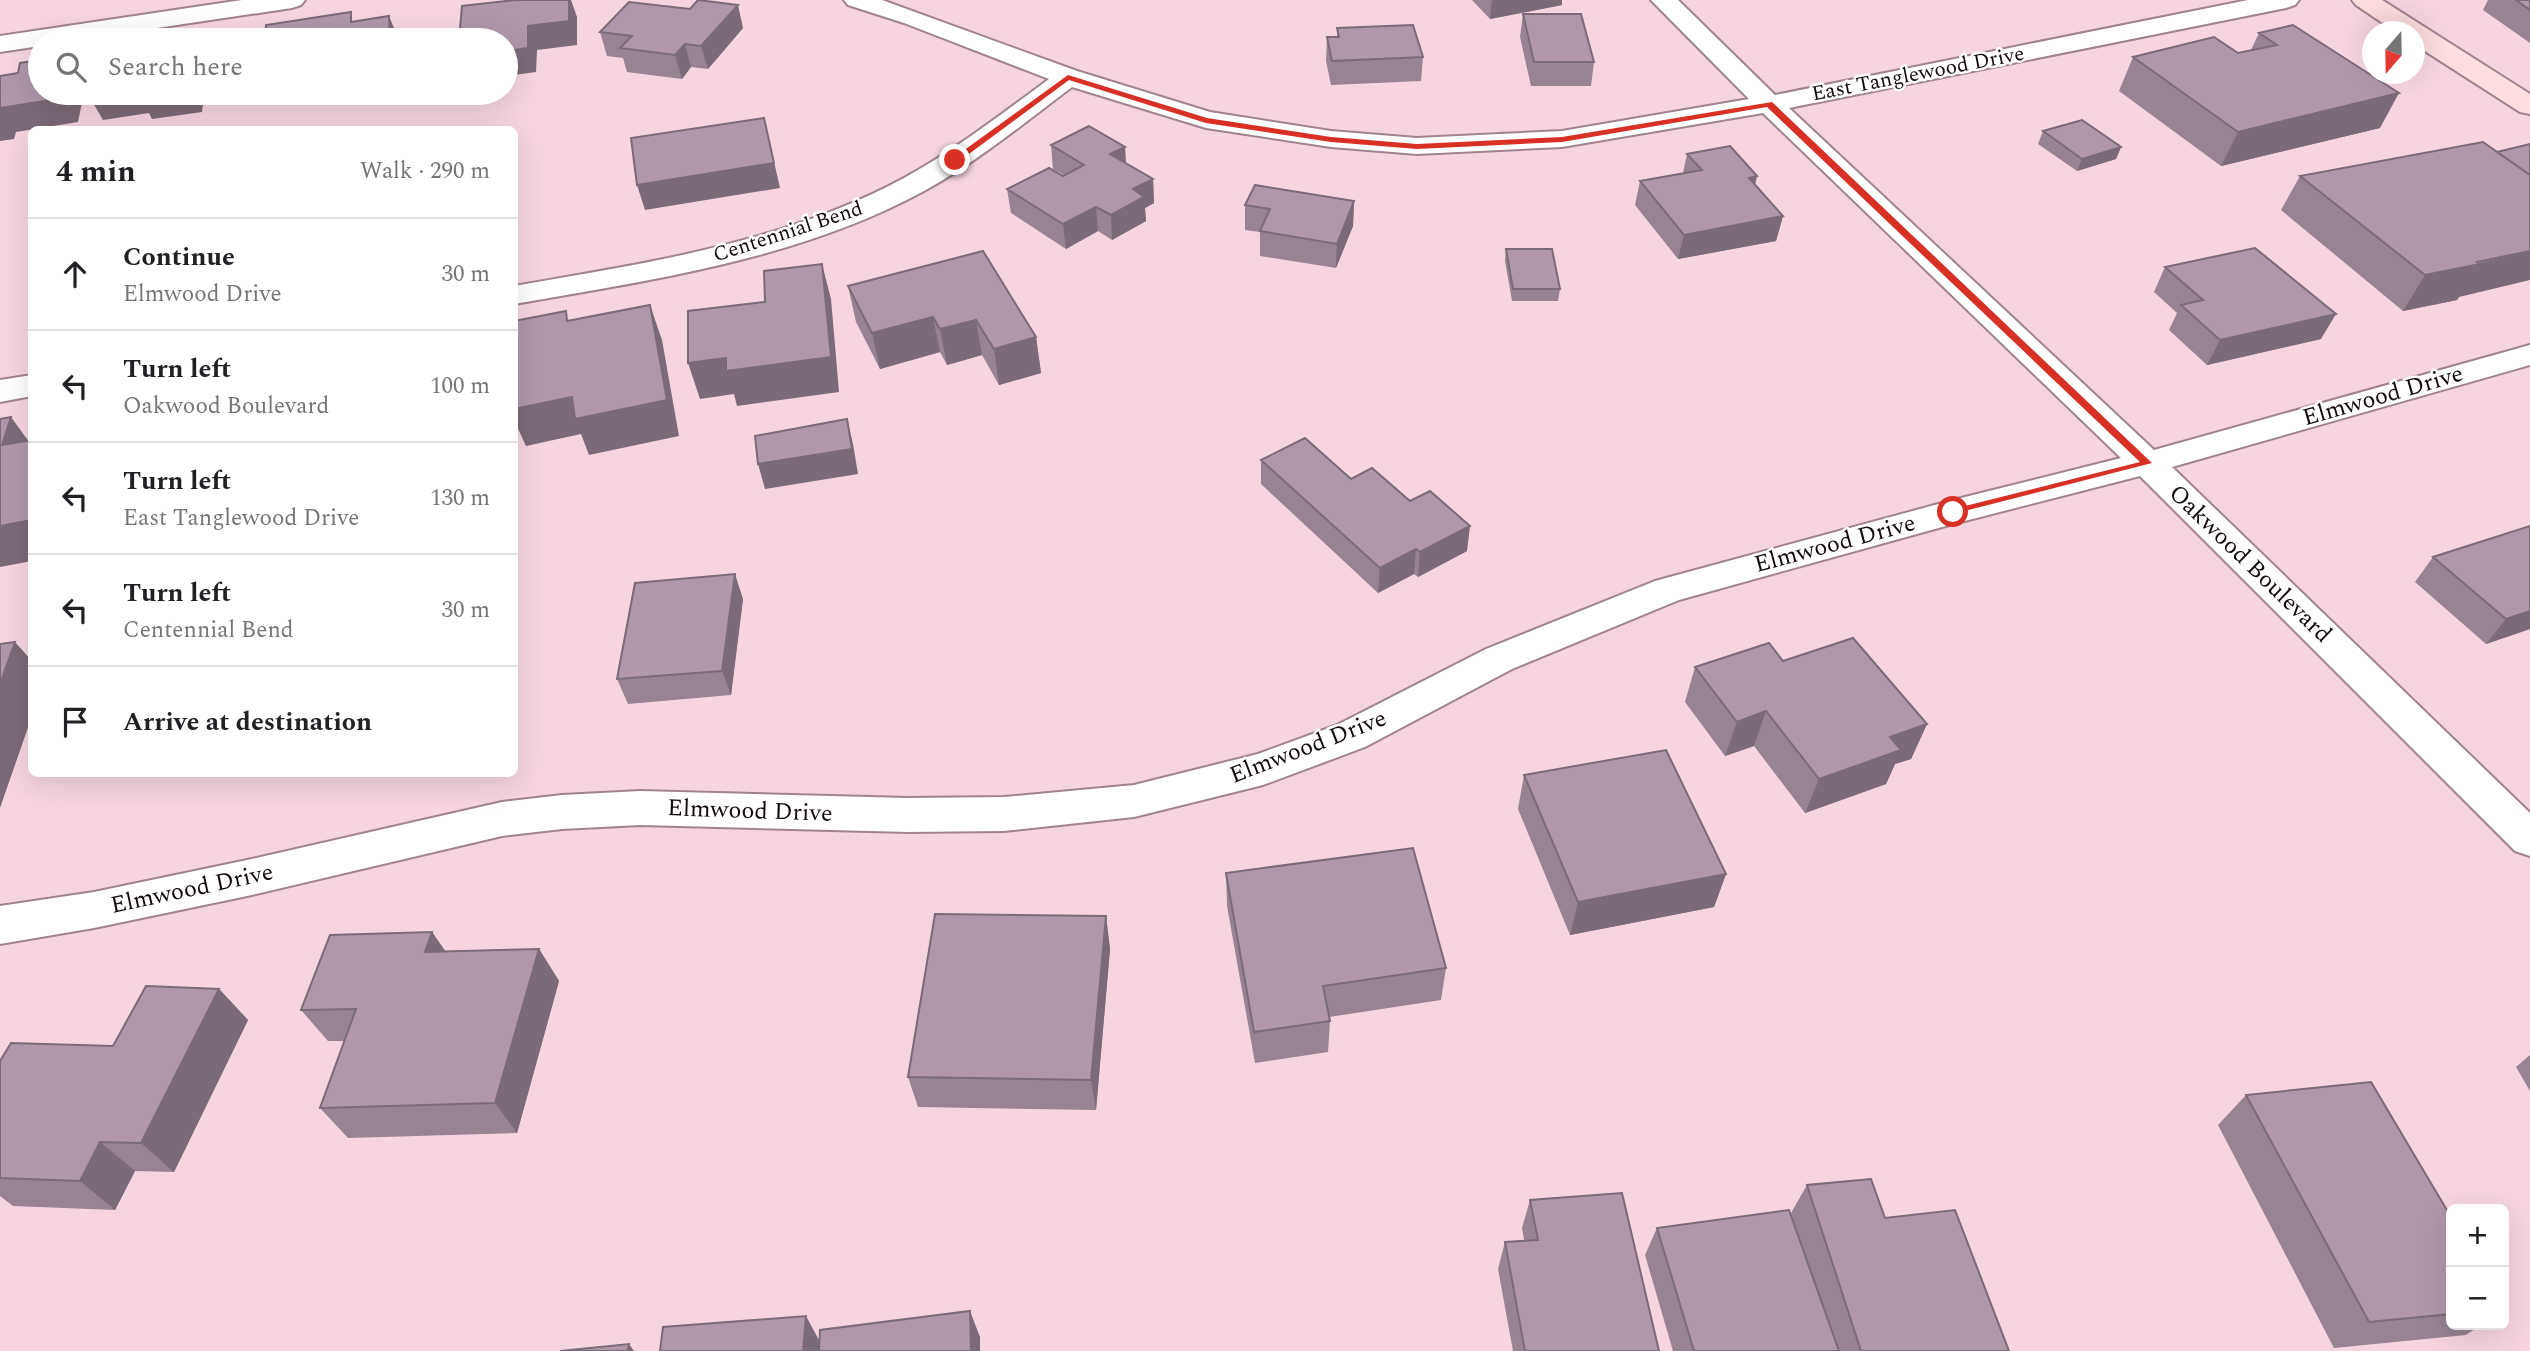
<!DOCTYPE html>
<html lang="en">
<head>
<meta charset="utf-8">
<style>
  :root { --surface:#fff; --page:#f2f2f2; --text:#202124; --muted:#757577; --line:#e0e0e0 }
  body { margin:0; font-family:Spectral,serif; background:var(--page); color:var(--text) }
  .controls { position:absolute; right:21px; bottom:21px; display:grid; overflow:hidden; border-radius:10px; box-shadow:0 7px 28px #0002 }
  .controls button { width:63px; height:63px; display:grid; place-items:center; padding:0; border:0; border-bottom:2px solid var(--line); background:var(--surface); color:var(--text); font:35px sans-serif }
  .compass { position:absolute; left:2362px; top:21px; width:63px; height:63px; border-radius:50%; background:var(--surface); box-shadow:0 7px 28px #0002; rotate:200deg }
  .stop { position:absolute; width:21px; height:21px; margin:-16px; border:5px solid #d93025; border-radius:50%; background:#fff }
  .stop.end { background:#d93025; border-color:#fff; box-shadow:0 2px 7px #0008 }
  .list { margin:0; padding:0; list-style:none }
  h2 { display:flex; justify-content:space-between; align-items:center; height:91px; margin:0; padding:0 28px; font-size:30px }
  h2 small { font-size:23px; font-weight:400; color:var(--muted) }
  .list li { display:grid; grid-template-columns:46px 1fr auto; gap:21px; align-items:center; box-sizing:border-box; height:112px; padding:0 28px; border-top:2px solid var(--line) }
  .list b { display:block; font-size:26px; white-space:nowrap }
  .list p { margin:0; font-size:23px; white-space:nowrap; color:var(--muted) }
  .list em { font-size:23px; font-style:normal; color:var(--muted) }
  .icon { flex:none; width:38px; height:38px; fill:none; stroke:currentColor; stroke-width:2; stroke-linecap:round; stroke-linejoin:round }
  .map { position:relative; flex:none; width:2530px; height:1351px; overflow:hidden }
  .search { position:absolute; background:var(--surface); box-shadow:0 7px 28px #0002; left:28px; top:28px; width:490px; height:77px; display:flex; align-items:center; gap:18px; box-sizing:border-box; padding:0 24px; border-radius:38px; color:var(--muted); font-size:26px }
  .panel { position:absolute; background:var(--surface); box-shadow:0 7px 28px #0002; left:28px; top:126px; width:490px; height:651px; border-radius:10px }
  .map>svg:first-child { display:block }
</style>
</head>
<body>
<div class="map">
<svg width="2530" height="1351" viewBox="0 0 2530 1351">
  <rect width="100%" height="100%" fill="#f6d5e1"/>
  <g fill="none" stroke-linecap="round" stroke-linejoin="round">
    <!-- street casing -->
    <g stroke="#a0838d" stroke-width="4">
      <path id="street" d="M242,0H305L301,5L292,8L76,40H40V46L0,52V36Z
        M844,0H882L1077,71L1210,112L1331,131L1417,138L1562,131L1749,99L1651,0H1678L1775,95L2248,0H2299L2295,5L2286,8L1789,108L2154,450L2530,345V365L2172,467L2530,813V856L2515,851L2140,476L1953,524L1679,600L1512,669L1365,747L1263,785L1134,817L1004,831L908,832L640,825L562,829L502,836L252,895L94,928L0,944V906L94,892L252,859L502,802L562,795L640,791L908,798L1004,797L1134,785L1258,754L1337,725L1486,649L1655,581L1953,500L2121,458L1763,113L1562,147L1417,154L1331,147L1206,128L1072,87C1024,123 977,162 924,191C799,259 653,280 514,304V286C647,263 784,243 904,178C955,150 1002,114 1049,79L904,23L848,5Z
        M32,375V396L0,402V380Z"/>
    </g>
    <!-- secondary casing -->
    <g stroke="#a0838d" stroke-width="4">
      <path id="secondary" d="M2352,0H2382L2530,94V114L2520,112L2414,44V32H2396L2356,5Z"/>
    </g>
    <!-- street -->
    <use href="#street" fill="#fff" fill-rule="evenodd"/>
    <!-- secondary -->
    <use href="#secondary" fill="#fedee1" fill-rule="evenodd"/>
  </g>
  <!-- wall -->
  <path fill="#978392" d="M1472,0H1562V5L1490,19Z
    M2488,0H2530V43L2483,10Z
    M1523,14L1594,62L1591,86H1531L1520,37Z
    M2293,25L2380,128L2221,166L2119,91L2133,57L2238,53L2251,50L2259,33Z
    M743,28L708,69L691,67L682,79L627,72L623,58L607,56L600,32Z
    M1337,28L1423,57L1421,81L1331,85L1326,61L1327,37H1337Z
    M2043,131L2121,147L2116,159L2077,171L2038,144Z
    M1051,145L1125,147L1126,163L1153,179L1154,203L1145,208L1146,221L1112,240L1098,231L1066,249L1011,213L1007,189L1064,175L1053,169Z
    M1687,154L1757,176L1755,185L1783,216L1776,241L1678,259L1635,205L1640,181L1683,173Z
    M2300,176L2459,297L2457,300L2403,311L2281,210Z
    M1354,201L1353,226L1336,268L1260,256V232L1245,230V205Z
    M1506,249L1560,289L1558,301H1512L1505,261Z
    M983,251L1036,337L1041,373L999,385L982,355L947,365L940,352L880,369L856,322L848,286Z
    M2165,267L2321,339L2207,365L2169,330L2177,313L2154,292Z
    M1261,460L1351,479L1467,551L1418,577L1414,574L1378,593L1261,484Z
    M2433,557L2530,629L2486,644L2415,582Z
    M743,599L731,695L628,704L617,679Z
    M1783,661L1927,724L1911,759L1895,764L1886,784L1805,813L1754,746L1725,756L1685,702L1695,667Z
    M1524,775L1726,874L1714,907L1570,935L1518,809Z
    M1226,873L1446,968L1441,1000L1329,1017L1330,1021L1328,1052L1255,1063L1227,906Z
    M1106,916L1110,949L1096,1110L918,1107L908,1077Z
    M432,932L445,951L539,949L559,981L517,1133L348,1138L320,1108L344,1041H328L301,1010Z
    M219,989L248,1020L174,1172L135,1171L115,1210L13,1206L0,1196V1061L113,1046Z
    M2530,1055V1091L2516,1067Z
    M2246,1095L2451,1217V1325H2481L2466,1335L2334,1348L2218,1125Z
    M1807,1185L1885,1218L2009,1351H1673L1645,1255L1657,1228L1799,1240L1791,1213Z
    M1530,1200L1659,1351H1513L1498,1269L1505,1242L1524,1240L1522,1228Z"/>
  <!-- shaded-wall -->
  <path fill="#7b6a77" d="M569,0H571L577,17V45L537,50L536,72L506,76V51L528,26Z
    M1492,0H1562V5L1490,19Z
    M738,5L743,28L708,69L701,46Z
    M389,16L399,40H390Z
    M685,44L691,67L682,79L675,55Z
    M65,93H84L78,122L16,132L14,139L0,141V113L1,108Z
    M111,93H240L239,98L203,104L202,112L152,119L149,113L103,120L89,96Z
    M2399,93L2380,128L2221,166L2238,132Z
    M764,118L780,188L645,210L637,185Z
    M1125,147L1126,171L1110,154Z
    M2121,147L2116,159L2077,171L2082,159Z
    M1757,176L1751,201L1749,178Z
    M1153,179L1154,203L1145,208L1146,221L1112,240L1111,215L1133,189Z
    M1354,201L1353,226L1336,268L1337,244Z
    M1096,207L1098,231L1066,249L1063,224Z
    M1783,216L1776,241L1678,259L1684,235Z
    M2530,251V280L2459,297L2457,300L2403,311L2425,275Z
    M822,264L831,299L839,392L737,406L734,394L700,399L688,363Z
    M650,305L662,340L679,436L589,455L581,434L526,446L514,420V409Z
    M2336,314L2321,339L2207,365L2220,340Z
    M933,317L940,352L880,369L872,333Z
    M976,320L982,355L947,365L940,329Z
    M1036,337L1041,373L999,385L994,349Z
    M11,417L32,446L2,445Z
    M847,419L853,444L858,474L765,489L758,464Z
    M32,520V561L0,567V526Z
    M1470,526L1467,551L1418,577L1420,552Z
    M1416,549L1414,574L1378,593L1380,568Z
    M735,574L743,599L731,695L722,671Z
    M2530,611V629L2486,644L2506,619Z
    M15,642L32,661V716L0,808V684Z
    M1766,711L1754,746L1725,756L1737,722Z
    M1927,724L1911,759L1895,764L1886,784L1805,813L1819,779L1890,737Z
    M1726,874L1714,907L1570,935L1578,902Z
    M1106,916L1110,949L1096,1110L1091,1080Z
    M432,932L455,965L425,952Z
    M539,949L559,981L517,1133L495,1103Z
    M219,989L248,1020L174,1172L141,1143Z
    M100,1142L135,1171L115,1210L80,1181Z
    M970,1311L980,1337V1351H971Z
    M806,1316L820,1342V1351H803Z
    M629,1344L634,1351H628Z"/>
  <!-- building -->
  <path fill="#b098aa" stroke="#7b6a77" stroke-width="2" d="M515,0H569V21L528,26V48L506,51V40H459L462,6Z
    M698,0L738,5L701,46L685,44L675,55L620,48L632,36L600,32L629,2L690,9Z
    M2516,0H2530V10Z
    M351,12V22L389,16L390,40H265L266,25Z
    M1523,14H1581L1594,62H1534Z
    M1413,25L1423,57L1332,61L1327,37H1339L1337,28Z
    M2293,25L2399,93L2238,132L2133,57L2214,37L2238,53L2277,45L2259,33Z
    M40,60V93H65L64,98L1,108L0,113V76L18,73L20,63Z
    M90,93H111L89,96Z
    M139,93H156L139,95Z
    M764,118L774,163L637,185L631,138Z
    M2082,120L2121,147L2082,159L2043,131Z
    M1089,126L1125,147L1110,154L1153,179L1133,189L1144,197L1111,215L1096,207L1063,224L1007,189L1049,168L1063,176L1084,165L1051,145Z
    M2483,142L2530,175V251L2477,262L2480,264L2425,275L2300,176Z
    M2530,144V175L2497,152Z
    M1730,146L1757,176L1749,178L1783,216L1684,235L1640,181L1702,170L1687,154Z
    M1255,185L1354,201L1337,244L1260,231L1270,209L1245,205Z
    M2255,248L2336,314L2220,340L2181,305L2203,300L2165,267Z
    M1506,249H1552L1560,289H1513Z
    M983,251L1036,337L994,349L976,320L940,329L933,317L872,333L848,286Z
    M822,264L831,357L726,371V358L688,363V311L765,302L764,271Z
    M650,305L667,400L575,419L572,397L514,409V321L566,311L567,321Z
    M11,417L2,445L32,440V520L0,526V419Z
    M847,419L852,449L758,464L755,436Z
    M1305,438L1351,479L1372,468L1410,501L1430,491L1470,526L1420,552L1416,549L1380,568L1261,460Z
    M2530,526V611L2506,619L2433,557Z
    M735,574L722,671L617,679L635,583Z
    M1853,638L1927,724L1890,737L1901,750L1819,779L1766,711L1737,722L1695,667L1769,643L1783,661Z
    M15,642L0,684V644Z
    M1666,750L1726,874L1578,902L1524,775Z
    M1413,848L1446,968L1323,986L1330,1021L1254,1032L1226,873Z
    M935,914L1106,916L1091,1080L908,1077Z
    M432,932L425,952L539,949L495,1103L320,1108L356,1009L301,1010L330,935Z
    M146,986L219,989L141,1143L100,1142L80,1181L0,1178V1061L11,1043L113,1046Z
    M2371,1082L2451,1217V1314L2369,1322L2246,1095Z
    M1871,1179L1885,1218L1955,1210L2009,1351H1861L1807,1185Z
    M1622,1193L1659,1351H1525L1505,1242L1538,1240L1530,1200Z
    M1789,1210L1839,1351H1694L1657,1228Z
    M970,1311L971,1351H819L820,1330Z
    M806,1316L803,1351H660L663,1327Z
    M629,1344L628,1351H560Z"/>
  <!-- route -->
  <path fill="#d93025" d="M1068,75L1207,118L1331,137L1417,144L1562,137L1772,102L2152,463L1949,515V510L1953,509L2140,462L1767,107L1562,142L1417,149L1331,142L1206,123L1069,80L958,162H952V159Z"/>
  <g text-anchor="middle" dominant-baseline="central" stroke-width="5" stroke-linejoin="round" paint-order="stroke">
    <!-- far-street labels -->
    <g font-size="21" fill="#13090c" stroke="#fff">
      <text transform="translate(1918 74) rotate(-11)">East Tanglewood Drive</text>
      <text transform="translate(788 232) rotate(-18)">Centennial Bend</text>
    </g>
    <!-- street labels -->
    <g font-size="24" fill="#13090c" stroke="#fff">
      <text transform="translate(2383 396) rotate(-16)">Elmwood Drive</text>
      <text transform="translate(1835 544) rotate(-15)">Elmwood Drive</text>
      <text transform="translate(2250 564) rotate(44)">Oakwood Boulevard</text>
      <text transform="translate(1308 747) rotate(-21)">Elmwood Drive</text>
      <text transform="translate(750 811) rotate(2)">Elmwood Drive</text>
      <text transform="translate(192 889) rotate(-12)">Elmwood Drive</text>
    </g>
  </g>
</svg>
<div class="controls">
<button>+</button>
<button>−</button>
</div>
<svg class="compass" viewBox="-18 -18 36 36"><path d="M0-13l5 13h-10z" fill="#e53935"/><path d="M0 13l5-13h-10z" fill="#757577"/></svg>
<div class="stop" style="left:1953px;top:512px"></div>
<div class="stop end" style="left:955px;top:160px"></div>
<div class="search"><svg class="icon" aria-label="search" viewBox="0 0 24 24"><circle cx="10" cy="10" r="6"/><path d="M15 15l6 6"/></svg>Search here</div>
<section class="panel">
<h2>4 min<small>Walk · 290 m</small></h2>
<ul class="list">
<li><svg class="icon" aria-label="ahead" viewBox="0 0 24 24"><path d="M12 20V5M6 11l6-6 6 6"/></svg><div><b>Continue</b><p>Elmwood Drive</p></div><em>30 m</em></li>
<li><svg class="icon" aria-label="left" viewBox="0 0 24 24"><path d="M17 20v-9H6M10 6l-5 5 5 5"/></svg><div><b>Turn left</b><p>Oakwood Boulevard</p></div><em>100 m</em></li>
<li><svg class="icon" aria-label="left" viewBox="0 0 24 24"><path d="M17 20v-9H6M10 6l-5 5 5 5"/></svg><div><b>Turn left</b><p>East Tanglewood Drive</p></div><em>130 m</em></li>
<li><svg class="icon" aria-label="left" viewBox="0 0 24 24"><path d="M17 20v-9H6M10 6l-5 5 5 5"/></svg><div><b>Turn left</b><p>Centennial Bend</p></div><em>30 m</em></li>
<li><svg class="icon" aria-label="arrive" viewBox="0 0 24 24"><path d="M6 21V4h12l-3 4 3 4H6"/></svg><div><b>Arrive at destination</b></div></li>
</ul>
</section>
</div>
</body>
</html>
